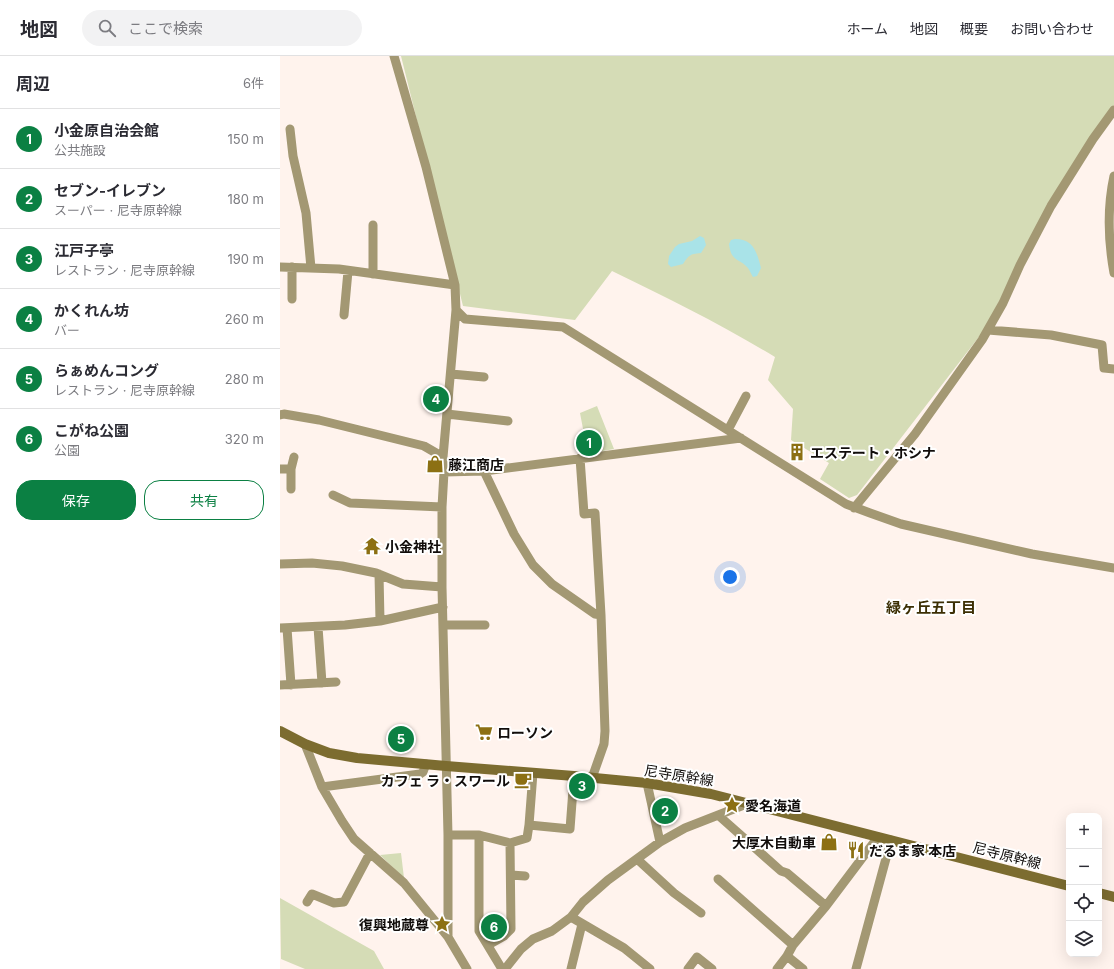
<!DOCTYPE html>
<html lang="ja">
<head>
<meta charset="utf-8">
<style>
  :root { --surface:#fff; --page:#f2f2f3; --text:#2b2b33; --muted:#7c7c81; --line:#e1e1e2; --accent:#0b8043 }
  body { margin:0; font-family:Inter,"Noto Sans JP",sans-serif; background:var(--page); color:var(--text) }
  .controls { position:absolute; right:12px; bottom:12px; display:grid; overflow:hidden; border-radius:8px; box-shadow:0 4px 16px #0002 }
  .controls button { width:36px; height:36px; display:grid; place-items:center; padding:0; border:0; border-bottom:1px solid var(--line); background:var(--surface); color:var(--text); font:20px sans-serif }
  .you { position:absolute; left:450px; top:521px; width:14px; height:14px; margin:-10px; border:3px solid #fff; border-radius:50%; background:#1a73e8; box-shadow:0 0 0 6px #1a73e833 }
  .badge { display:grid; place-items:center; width:26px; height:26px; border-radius:50%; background:var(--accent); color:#fff; font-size:13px; font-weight:700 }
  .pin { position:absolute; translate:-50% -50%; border:2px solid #fff; box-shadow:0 1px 4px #0006 }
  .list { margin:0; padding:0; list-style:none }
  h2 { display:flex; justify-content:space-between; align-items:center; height:52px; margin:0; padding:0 16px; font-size:17px }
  h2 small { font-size:13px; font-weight:400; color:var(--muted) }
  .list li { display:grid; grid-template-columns:26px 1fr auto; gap:12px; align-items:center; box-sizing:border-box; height:60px; padding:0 16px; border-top:1px solid var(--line) }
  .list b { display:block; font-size:15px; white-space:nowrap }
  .list p { margin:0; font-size:13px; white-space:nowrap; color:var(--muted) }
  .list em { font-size:13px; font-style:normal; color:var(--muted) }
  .actions { display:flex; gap:8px; padding:12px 16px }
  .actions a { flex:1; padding:9px 0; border:1px solid var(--accent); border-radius:16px; text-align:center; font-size:14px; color:var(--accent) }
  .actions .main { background:var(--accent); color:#fff }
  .icon { flex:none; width:22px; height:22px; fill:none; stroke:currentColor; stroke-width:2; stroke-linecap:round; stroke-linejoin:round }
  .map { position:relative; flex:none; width:834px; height:913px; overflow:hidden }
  header { display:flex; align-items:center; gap:24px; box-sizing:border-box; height:56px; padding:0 20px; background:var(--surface); border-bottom:1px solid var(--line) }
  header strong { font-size:19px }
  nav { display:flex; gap:22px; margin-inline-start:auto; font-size:14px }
  .search { width:280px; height:36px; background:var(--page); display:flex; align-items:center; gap:10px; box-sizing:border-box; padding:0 14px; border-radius:22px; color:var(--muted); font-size:15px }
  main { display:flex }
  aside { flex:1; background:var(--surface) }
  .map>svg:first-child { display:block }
</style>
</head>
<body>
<header>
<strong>地図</strong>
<div class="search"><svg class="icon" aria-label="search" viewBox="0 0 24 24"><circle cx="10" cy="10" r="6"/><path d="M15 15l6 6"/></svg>ここで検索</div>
<nav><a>ホーム</a><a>地図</a><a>概要</a><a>お問い合わせ</a></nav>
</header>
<main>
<aside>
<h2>周辺<small>6件</small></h2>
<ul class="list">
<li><span class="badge">1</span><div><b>小金原自治会館</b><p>公共施設</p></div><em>150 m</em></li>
<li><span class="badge">2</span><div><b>セブン-イレブン</b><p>スーパー · 尼寺原幹線</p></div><em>180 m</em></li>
<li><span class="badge">3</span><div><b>江戸子亭</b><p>レストラン · 尼寺原幹線</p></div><em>190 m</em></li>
<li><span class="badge">4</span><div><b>かくれん坊</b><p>バー</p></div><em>260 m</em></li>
<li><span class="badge">5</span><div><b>らぁめんコング</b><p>レストラン · 尼寺原幹線</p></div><em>280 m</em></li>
<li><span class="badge">6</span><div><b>こがね公園</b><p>公園</p></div><em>320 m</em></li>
</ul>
<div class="actions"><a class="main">保存</a><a>共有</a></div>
</aside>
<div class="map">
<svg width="834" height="913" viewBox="0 0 834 913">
  <rect width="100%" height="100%" fill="#fff3ed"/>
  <!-- green -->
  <path fill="#d5dcb6" d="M121,0H834V49L769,147L705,273L577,439L569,442L540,423L549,407L511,384L513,353L488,324L495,301C442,269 388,242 332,215L295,264L183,250Z
    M317,350L334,393L317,396L313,377L304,378L300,357Z
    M121,797L124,822L100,799Z
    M0,842L94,895L104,913H25L1,903Z
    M202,862H227C228,875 219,876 209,882L206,881L202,874Z"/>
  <!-- water -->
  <path fill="#a9e3e8" d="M420,180L424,182L426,189L421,197C410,198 409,199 403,208L391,211L388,208L389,200L395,191L399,188L412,185Z
    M455,183C474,183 477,197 481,212L477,220L473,221C471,218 470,215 468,212C459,202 451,206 449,188L451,184Z"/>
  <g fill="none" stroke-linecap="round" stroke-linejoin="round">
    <!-- street -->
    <path stroke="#a39873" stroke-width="9" d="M114,0L146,111L175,229L176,254L163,401L164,416L162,451V531L168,779H199L230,787L247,782L249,769L253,717
      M10,73L13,100L26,157L31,212
      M834,120C827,152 828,184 834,217
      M0,211L59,213L175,229
      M93,218V169
      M12,243V211
      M176,254L185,263L283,271L566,448L590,457L621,468L752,498L834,512
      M64,259L68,215
      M708,274L771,279L822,289L824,312L834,313
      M171,318L204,321
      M167,358L228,365
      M0,359L4,358L39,364L144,390L163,401
      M448,374L466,340
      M300,402L304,458L315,457L321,559L325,675L324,688L312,722
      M0,413H11V433
      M11,413L14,401
      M204,415L234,478L253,509L272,528L315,558L321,559
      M164,416L204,415L461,382
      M53,439L70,447L162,451
      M574,452L635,378L702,284L723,247L740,209L771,150L813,83L834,54
      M0,508L32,507L62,510L96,517L123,528L162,531
      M100,565L163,551
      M164,569H205
      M38,571L42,627
      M0,572L65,569L100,565L99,518
      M7,572L11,629
      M0,629L56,626
      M25,688L42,731L62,765L74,783L124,827L168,881L187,913
      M367,727L380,786
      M42,731L140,718L143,716L146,708
      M438,759L501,815L507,817L546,850
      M249,769L290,773L294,720
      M168,779V881
      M199,779V875L222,913
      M357,803L394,837L421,857
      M231,819L245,820
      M438,823L513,889
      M27,846L32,838L54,847L64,846L90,797
      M291,861L344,892L370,913
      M208,889L224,880L231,873L230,787
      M507,900L523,913
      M225,913L241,893L253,883L272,875L291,861L303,846L328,824L380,786L405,772L469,747
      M291,913L302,868
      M408,913L417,901L432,913
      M497,913L507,900L513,889L546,850L598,781
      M576,913L611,784"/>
    <!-- secondary -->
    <path stroke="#7c6c30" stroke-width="10" d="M0,675L25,688L49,697L77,702L166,710L294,720L367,727L431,738L789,830
      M819,837L834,841"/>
  </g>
  <!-- icons -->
  <defs>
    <g id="building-bare" transform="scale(1.38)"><path d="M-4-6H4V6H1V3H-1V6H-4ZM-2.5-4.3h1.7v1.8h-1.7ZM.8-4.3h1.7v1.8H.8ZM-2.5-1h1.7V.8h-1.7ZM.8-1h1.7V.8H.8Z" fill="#8c7013" stroke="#fff" stroke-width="2.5" paint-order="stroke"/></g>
    <g id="shop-bare" transform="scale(1.38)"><path d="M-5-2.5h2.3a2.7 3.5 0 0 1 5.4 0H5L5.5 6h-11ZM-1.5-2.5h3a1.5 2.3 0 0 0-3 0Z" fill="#8c7013" stroke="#fff" stroke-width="2.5" paint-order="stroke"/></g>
    <g id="temple-bare" transform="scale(1.38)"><path d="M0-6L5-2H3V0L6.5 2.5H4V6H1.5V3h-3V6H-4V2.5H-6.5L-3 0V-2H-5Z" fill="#8c7013" stroke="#fff" stroke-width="2.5" paint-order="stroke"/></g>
    <g id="supermarket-bare" transform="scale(1.38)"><path d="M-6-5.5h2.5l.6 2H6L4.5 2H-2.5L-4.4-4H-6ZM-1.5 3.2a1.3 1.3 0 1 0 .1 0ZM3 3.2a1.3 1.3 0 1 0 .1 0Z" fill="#8c7013" stroke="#fff" stroke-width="2.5" paint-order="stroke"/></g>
    <g id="cafe-bare" transform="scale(1.38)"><path d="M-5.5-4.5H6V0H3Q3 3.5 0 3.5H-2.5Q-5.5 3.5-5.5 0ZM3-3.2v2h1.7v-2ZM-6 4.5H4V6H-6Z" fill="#8c7013" stroke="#fff" stroke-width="2.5" paint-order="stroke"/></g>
    <g id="sight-bare" transform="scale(1.38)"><path d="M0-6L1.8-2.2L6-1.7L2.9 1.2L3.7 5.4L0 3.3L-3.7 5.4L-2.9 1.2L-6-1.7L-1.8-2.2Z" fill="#8c7013" stroke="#fff" stroke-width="2.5" paint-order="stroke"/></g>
    <g id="restaurant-bare" transform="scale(1.38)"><path d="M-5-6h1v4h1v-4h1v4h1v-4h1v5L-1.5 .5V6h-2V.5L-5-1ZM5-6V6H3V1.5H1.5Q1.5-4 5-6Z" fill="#8c7013" stroke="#fff" stroke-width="2.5" paint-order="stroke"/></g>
  </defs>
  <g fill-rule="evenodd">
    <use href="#building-bare" x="517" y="396"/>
    <use href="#shop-bare" x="155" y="408"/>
    <use href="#temple-bare" x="92" y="490"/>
    <use href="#supermarket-bare" x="204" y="676"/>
    <use href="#cafe-bare" x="243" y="724"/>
    <use href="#sight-bare" x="452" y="749"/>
    <use href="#shop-bare" x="549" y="786"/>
    <use href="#restaurant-bare" x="576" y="794"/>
    <use href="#sight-bare" x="162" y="868"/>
  </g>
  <g text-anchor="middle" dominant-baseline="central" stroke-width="4" stroke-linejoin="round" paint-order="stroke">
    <!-- poi labels -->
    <g font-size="14" font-weight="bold" fill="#110d0b" stroke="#fff" text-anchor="start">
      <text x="530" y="396">エステート・ホシナ</text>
      <text x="168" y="408">藤江商店</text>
      <text x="105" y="490">小金神社</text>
      <text x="217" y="676">ローソン</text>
      <text x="230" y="724" text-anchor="end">カフェ ラ・スワール</text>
      <text x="465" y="749">愛名海道</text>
      <text x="536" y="786" text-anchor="end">大厚木自動車</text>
      <text x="589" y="794">だるま家 本店</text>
      <text x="149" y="868" text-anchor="end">復興地蔵尊</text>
    </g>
    <!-- street labels -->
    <g font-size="14" fill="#110d0b" stroke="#fff">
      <text transform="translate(399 719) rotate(9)">尼寺原幹線</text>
      <text transform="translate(727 799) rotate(14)">尼寺原幹線</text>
    </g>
    <!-- neighbourhood labels -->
    <g font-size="15" font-weight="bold" fill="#3c2f04" stroke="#fff">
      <text x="651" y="551">緑ヶ丘五丁目</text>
    </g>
  </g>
</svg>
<div class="controls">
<button>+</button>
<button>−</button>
<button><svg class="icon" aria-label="locate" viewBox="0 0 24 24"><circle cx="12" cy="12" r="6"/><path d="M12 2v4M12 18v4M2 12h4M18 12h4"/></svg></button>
<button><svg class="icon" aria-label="layers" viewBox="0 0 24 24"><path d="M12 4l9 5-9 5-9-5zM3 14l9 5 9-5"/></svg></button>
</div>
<div class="you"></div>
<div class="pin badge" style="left:309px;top:387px">1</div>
<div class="pin badge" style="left:385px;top:755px">2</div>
<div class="pin badge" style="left:302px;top:730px">3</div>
<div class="pin badge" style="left:156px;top:343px">4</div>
<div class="pin badge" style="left:121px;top:683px">5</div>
<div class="pin badge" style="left:214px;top:871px">6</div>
</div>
</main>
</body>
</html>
